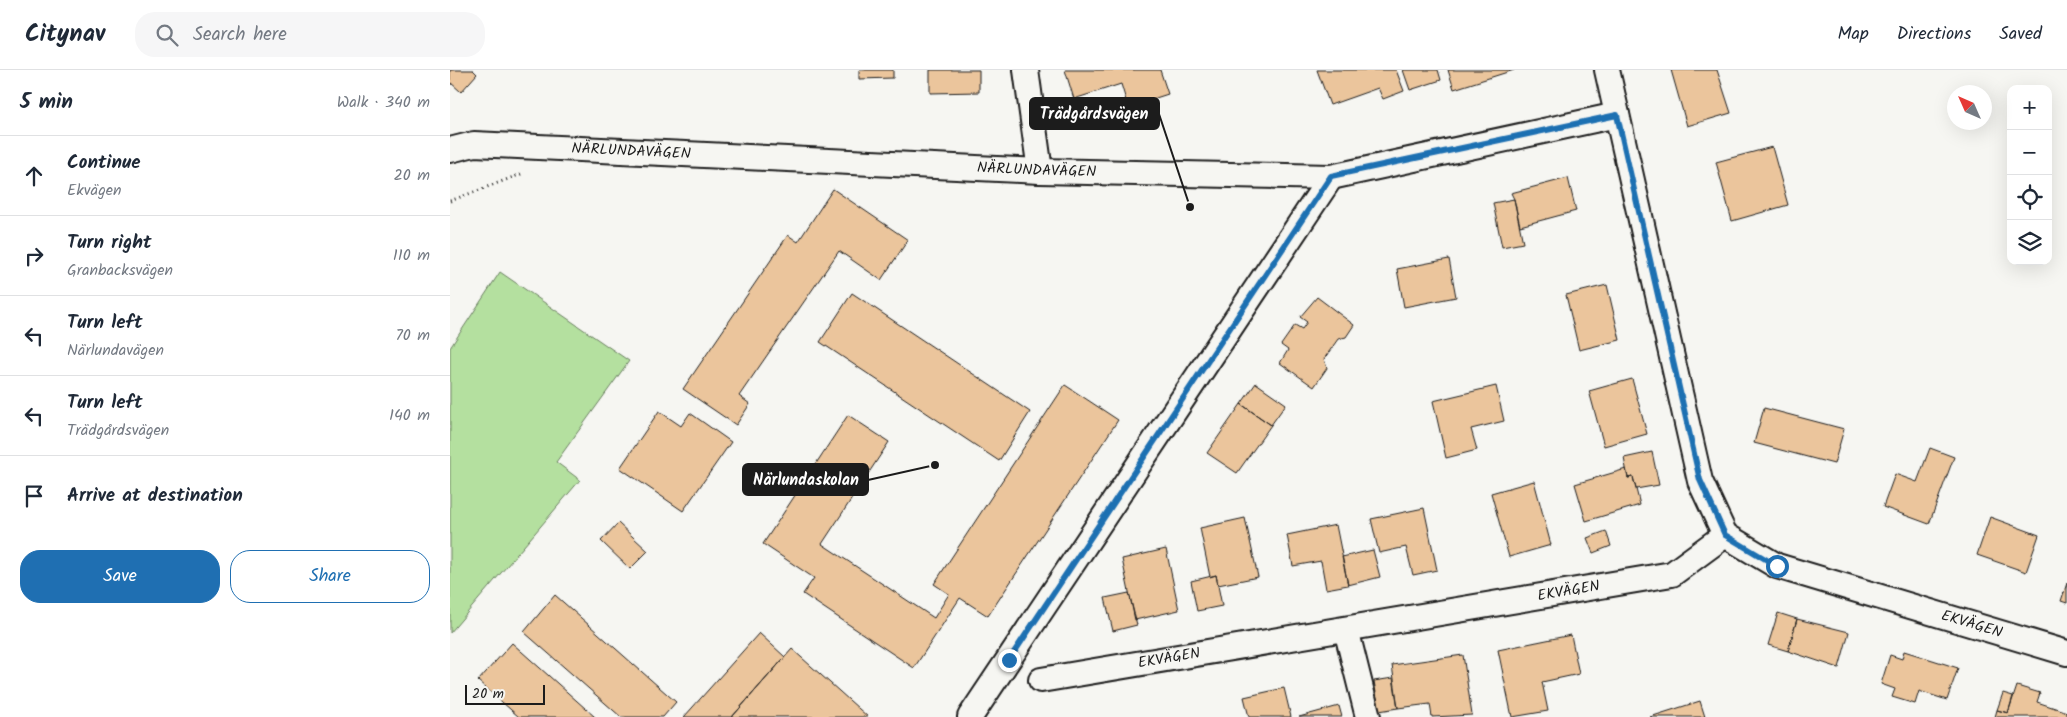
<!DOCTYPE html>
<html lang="en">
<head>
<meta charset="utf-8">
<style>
  :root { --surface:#fff; --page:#f6f6f7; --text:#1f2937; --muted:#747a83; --line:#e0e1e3; --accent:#1f6fb2 }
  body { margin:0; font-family:Kalam,sans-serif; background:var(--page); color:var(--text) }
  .controls { position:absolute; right:15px; top:15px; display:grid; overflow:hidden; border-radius:10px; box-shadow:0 5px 20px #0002 }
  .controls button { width:45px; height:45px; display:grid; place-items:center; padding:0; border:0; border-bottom:1px solid var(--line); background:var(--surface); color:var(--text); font:25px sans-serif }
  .compass { position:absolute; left:1497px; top:15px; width:45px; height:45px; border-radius:50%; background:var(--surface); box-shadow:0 5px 20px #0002; rotate:315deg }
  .scale { position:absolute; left:15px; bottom:12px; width:80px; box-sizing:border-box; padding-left:5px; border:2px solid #1c1c1c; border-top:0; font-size:14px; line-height:18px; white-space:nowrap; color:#1c1c1c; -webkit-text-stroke:4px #f6f6f2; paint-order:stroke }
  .stop { position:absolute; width:15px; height:15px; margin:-11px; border:4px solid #1f6fb2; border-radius:50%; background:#fff }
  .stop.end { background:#1f6fb2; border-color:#fff; box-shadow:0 1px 5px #0008 }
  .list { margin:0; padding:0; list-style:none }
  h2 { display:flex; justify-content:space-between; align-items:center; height:65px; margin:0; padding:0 20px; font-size:21px }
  h2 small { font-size:16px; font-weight:400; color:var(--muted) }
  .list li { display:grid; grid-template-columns:32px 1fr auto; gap:15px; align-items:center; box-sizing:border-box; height:80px; padding:0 20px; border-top:1px solid var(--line) }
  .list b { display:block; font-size:19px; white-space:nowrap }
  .list p { margin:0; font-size:16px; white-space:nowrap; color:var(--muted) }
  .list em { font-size:16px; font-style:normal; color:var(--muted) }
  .actions { display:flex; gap:10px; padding:15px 20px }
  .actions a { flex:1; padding:11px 0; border:1px solid var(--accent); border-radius:20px; text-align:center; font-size:18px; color:var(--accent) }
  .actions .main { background:var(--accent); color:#fff }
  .icon { flex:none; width:28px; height:28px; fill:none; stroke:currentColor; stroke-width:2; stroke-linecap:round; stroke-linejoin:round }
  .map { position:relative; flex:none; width:1617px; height:647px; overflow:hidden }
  header { display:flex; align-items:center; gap:30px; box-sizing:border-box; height:70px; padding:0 25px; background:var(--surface); border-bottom:1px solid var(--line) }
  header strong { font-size:24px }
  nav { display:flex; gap:28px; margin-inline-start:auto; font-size:18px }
  .search { width:350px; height:45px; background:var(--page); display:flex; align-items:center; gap:12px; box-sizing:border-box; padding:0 18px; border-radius:20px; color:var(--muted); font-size:19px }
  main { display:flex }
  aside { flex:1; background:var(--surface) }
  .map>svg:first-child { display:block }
</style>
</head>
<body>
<header>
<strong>Citynav</strong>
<div class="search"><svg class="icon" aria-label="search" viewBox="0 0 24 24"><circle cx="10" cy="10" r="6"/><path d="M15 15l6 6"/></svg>Search here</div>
<nav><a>Map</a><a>Directions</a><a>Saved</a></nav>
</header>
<main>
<aside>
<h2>5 min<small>Walk · 340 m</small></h2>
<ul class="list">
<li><svg class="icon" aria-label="ahead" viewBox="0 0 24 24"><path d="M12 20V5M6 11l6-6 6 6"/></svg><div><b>Continue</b><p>Ekvägen</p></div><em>20 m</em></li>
<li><svg class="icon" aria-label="right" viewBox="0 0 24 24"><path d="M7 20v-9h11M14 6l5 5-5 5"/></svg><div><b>Turn right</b><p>Granbacksvägen</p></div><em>110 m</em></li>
<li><svg class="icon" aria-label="left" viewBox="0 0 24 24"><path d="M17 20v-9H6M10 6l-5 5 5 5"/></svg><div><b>Turn left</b><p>Närlundavägen</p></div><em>70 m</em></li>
<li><svg class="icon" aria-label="left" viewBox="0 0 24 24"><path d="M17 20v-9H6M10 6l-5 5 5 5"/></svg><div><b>Turn left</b><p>Trädgårdsvägen</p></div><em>140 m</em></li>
<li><svg class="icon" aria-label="arrive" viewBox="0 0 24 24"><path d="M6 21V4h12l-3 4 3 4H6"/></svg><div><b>Arrive at destination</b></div></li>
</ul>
<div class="actions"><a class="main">Save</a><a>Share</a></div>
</aside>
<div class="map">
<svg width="1617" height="647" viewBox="0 0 1617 647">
  <rect width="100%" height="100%" fill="#f6f6f2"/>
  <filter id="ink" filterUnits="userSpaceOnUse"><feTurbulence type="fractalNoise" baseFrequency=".02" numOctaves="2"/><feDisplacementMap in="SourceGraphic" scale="10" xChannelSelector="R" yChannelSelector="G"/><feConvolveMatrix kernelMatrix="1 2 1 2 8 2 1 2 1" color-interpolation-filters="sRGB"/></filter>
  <g filter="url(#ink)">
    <!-- green -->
    <path fill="#b4e09f" stroke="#687e5e" d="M50,202L179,291L106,392L130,410L0,563V278Z"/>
    <!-- building -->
    <path fill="#ebc59c" stroke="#1c1c1c" d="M0,0H23L27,4L11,22L0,12Z
      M409,0H443V8L409,9Z
      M480,0H529V22L480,23Z
      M615,0H710L718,24L678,37L671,14L624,29Z
      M867,0H946L954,21L933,29L928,18L880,35Z
      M953,0H988L991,10L960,20Z
      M998,0H1064L1004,19Z
      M1221,0H1267L1281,43L1237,56Z
      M1322,77L1338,135L1282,151L1266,92Z
      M1118,108L1126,141L1070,156L1064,129L1061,123Z
      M383,119L458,170L431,210L389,181L289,326L300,334L286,355L233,319L338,165L348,172Z
      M1064,129L1073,173L1052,177L1043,133Z
      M999,189L1006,227L954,237L947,199Z
      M1157,215L1170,270L1129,280L1116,225Z
      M402,223L580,342L549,391L370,272Z
      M867,227L904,255L896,267L888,269L874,289L877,298L864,317L830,293L838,280L831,275L845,255L852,259L857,252L850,247Z
      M1182,309L1197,364L1154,376L1139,321Z
      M806,313L836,334L821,355L791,334Z
      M615,315L668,350L538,546L510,528L464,598L353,524L364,508L313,474L398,345L439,372L372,474L484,548L499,524L484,514Z
      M1046,316L1054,351L1021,359L1027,380L996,388L983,331Z
      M791,334L821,355L787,403L757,383Z
      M1314,338L1394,359L1384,394L1304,373Z
      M209,341L231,356L240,343L281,372L233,441L170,398Z
      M1480,378L1504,387L1479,454L1433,437L1445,404L1467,412Z
      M1202,382L1209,415L1186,419L1183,407L1178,408L1174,388Z
      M1176,399L1178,408L1183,407L1190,435L1136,451L1125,414Z
      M1084,411L1101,475L1059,487L1041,423Z
      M974,438L987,500L963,505L956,477L929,483L921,449Z
      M1540,447L1589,465L1576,502L1527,485Z
      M795,448L808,507L768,515L766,505L760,507L750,458Z
      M168,453L198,481L180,499L151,471Z
      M886,455L898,515L876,519L871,491L843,496L837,465Z
      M1156,461L1161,476L1143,483L1137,468Z
      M716,479L729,540L685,550L672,489Z
      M923,480L930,507L898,515L892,487Z
      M766,505L772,536L747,541L741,511Z
      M1617,513V533L1611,531Z
      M679,523L687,555L663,561L655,528Z
      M105,525L226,632L213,647H171L74,562Z
      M1328,543L1347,549L1338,581L1318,575Z
      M1347,549L1399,562L1389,598L1338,581Z
      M309,563L335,587L282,647H234Z
      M1121,565L1129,604L1092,612L1098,641L1062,647L1048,580Z
      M62,573L145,647H69L28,611Z
      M342,579L418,647H282Z
      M1454,581L1508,598L1497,630L1469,621L1465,634L1442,627L1445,619L1431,614L1440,585L1452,589Z
      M1013,585L1022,645L982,647L980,634L948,638L942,595Z
      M943,608L948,638L929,641L924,611Z
      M1567,616L1590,623L1587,632L1617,642V647H1545L1547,640L1558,643Z
      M834,618L841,647H799L794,627Z
      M1553,623L1563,626L1558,643L1547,640Z
      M1250,631L1255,647H1200Z
      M889,636L892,647H849Z"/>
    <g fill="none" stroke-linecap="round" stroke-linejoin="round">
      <!-- street casing -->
      <g stroke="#1c1c1c" stroke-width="28">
        <g id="street">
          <path d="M576,0L590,101"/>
          <path d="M1157,0L1250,411L1275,465"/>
          <path id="s1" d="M0,80L24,74L590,101L881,107L1167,45"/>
          <path id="s2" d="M1275,465L1327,496L1617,583"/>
          <path d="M896,559L918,647"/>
          <path id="s3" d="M591,610L1222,504L1275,465"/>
          <path d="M520,647L881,107"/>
        </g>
      </g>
      <!-- path -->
      <path stroke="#1c1c1c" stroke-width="3" stroke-dasharray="1 4" stroke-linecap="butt" d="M0,131L74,103"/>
      <!-- street -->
      <use href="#street" stroke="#f6f6f2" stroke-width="24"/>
    </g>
  </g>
  <g fill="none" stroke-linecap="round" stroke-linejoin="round" filter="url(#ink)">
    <!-- route -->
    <path stroke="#1f6fb2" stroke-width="6" d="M559,590L881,106L1167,45L1250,410L1275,465L1327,496"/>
  </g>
  <g text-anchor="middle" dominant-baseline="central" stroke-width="4.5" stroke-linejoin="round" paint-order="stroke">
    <!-- street labels -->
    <g font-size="15" fill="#1c1c1c" stroke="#f6f6f2">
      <text stroke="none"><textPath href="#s1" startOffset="182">NÄRLUNDAVÄGEN</textPath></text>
      <text stroke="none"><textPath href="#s1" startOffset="588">NÄRLUNDAVÄGEN</textPath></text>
      <text stroke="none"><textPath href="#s3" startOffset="535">EKVÄGEN</textPath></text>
      <text stroke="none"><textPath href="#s2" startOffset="264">EKVÄGEN</textPath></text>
      <text stroke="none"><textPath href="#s3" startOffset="130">EKVÄGEN</textPath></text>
    </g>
  </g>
  <!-- callouts -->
  <path fill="none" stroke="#1c1c1c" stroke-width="2" d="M740 137L709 44M485 395L418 410"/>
  <g fill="#1c1c1c" stroke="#f6f6f2" stroke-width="2">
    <circle cx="740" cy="137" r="5"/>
    <circle cx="485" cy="395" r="5"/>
  </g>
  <g fill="#1c1c1c" stroke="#1c1c1c" stroke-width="2">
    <rect x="580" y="28" width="129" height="31" rx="5"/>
    <rect x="293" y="394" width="125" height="31" rx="5"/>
  </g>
  <g font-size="16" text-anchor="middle" font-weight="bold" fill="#fff">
    <text x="644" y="49">Trädgårdsvägen</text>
    <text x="356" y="415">Närlundaskolan</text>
  </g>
</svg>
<div class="controls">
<button>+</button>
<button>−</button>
<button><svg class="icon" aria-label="locate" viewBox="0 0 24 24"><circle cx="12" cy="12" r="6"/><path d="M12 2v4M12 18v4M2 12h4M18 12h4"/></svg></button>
<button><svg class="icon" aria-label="layers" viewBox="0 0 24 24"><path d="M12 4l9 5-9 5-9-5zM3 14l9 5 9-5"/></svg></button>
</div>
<svg class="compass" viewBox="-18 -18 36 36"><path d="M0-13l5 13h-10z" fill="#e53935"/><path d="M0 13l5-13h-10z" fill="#747a83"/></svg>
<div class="scale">20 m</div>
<div class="stop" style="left:1327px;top:496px"></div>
<div class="stop end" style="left:559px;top:590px"></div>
</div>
</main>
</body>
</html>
